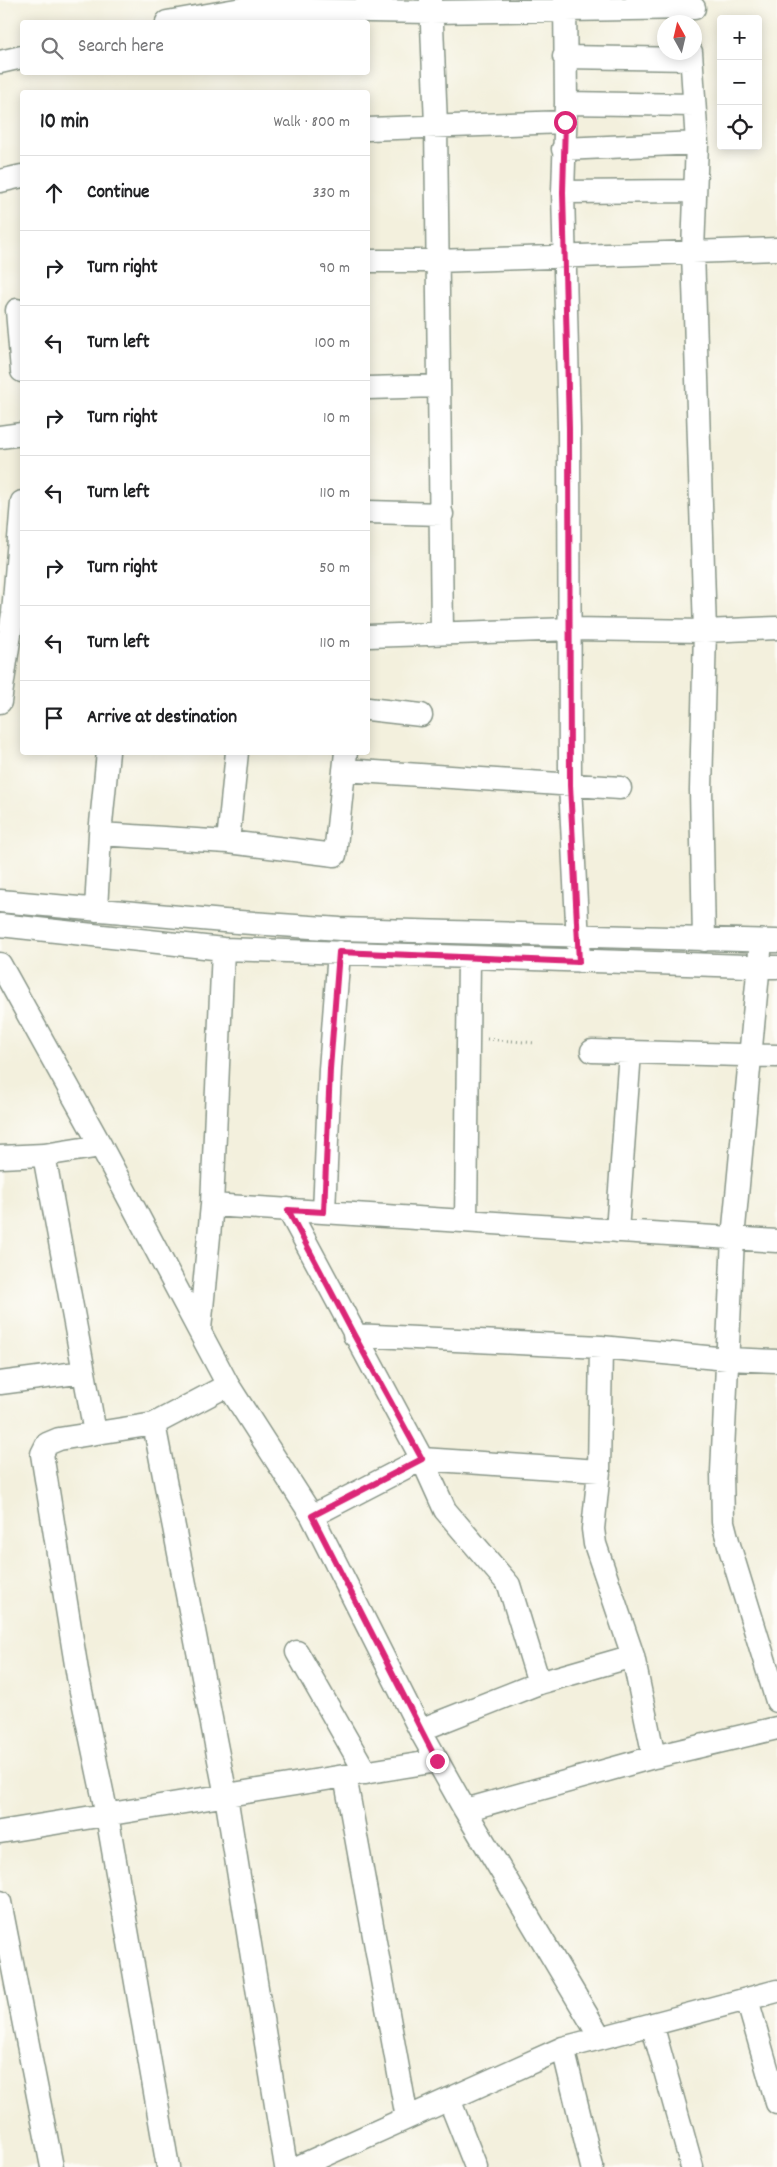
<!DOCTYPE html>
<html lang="en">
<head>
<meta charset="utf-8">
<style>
  :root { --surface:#fff; --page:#f2f2f2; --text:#202124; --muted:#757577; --line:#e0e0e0 }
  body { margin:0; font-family:Dekko,sans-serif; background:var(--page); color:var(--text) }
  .controls { position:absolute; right:15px; top:15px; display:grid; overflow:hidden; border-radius:5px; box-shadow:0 2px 12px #0003 }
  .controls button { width:45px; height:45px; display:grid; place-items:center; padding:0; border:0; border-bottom:1px solid var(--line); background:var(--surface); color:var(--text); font:25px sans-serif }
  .compass { position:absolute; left:657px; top:15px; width:45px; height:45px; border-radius:50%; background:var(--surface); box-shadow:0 2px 12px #0003; rotate:352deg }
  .stop { position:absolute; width:15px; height:15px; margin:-11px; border:4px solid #db2777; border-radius:50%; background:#fff }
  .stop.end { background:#db2777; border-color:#fff; box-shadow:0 1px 5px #0008 }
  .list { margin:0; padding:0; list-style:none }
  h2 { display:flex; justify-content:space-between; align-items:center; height:65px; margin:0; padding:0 20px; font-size:21px }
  h2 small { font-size:16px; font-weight:400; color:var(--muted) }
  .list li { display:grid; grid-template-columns:32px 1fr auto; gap:15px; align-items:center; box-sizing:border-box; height:75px; padding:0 20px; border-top:1px solid var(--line) }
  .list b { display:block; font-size:19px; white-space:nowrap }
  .list em { font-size:16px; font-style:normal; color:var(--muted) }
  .icon { flex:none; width:28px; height:28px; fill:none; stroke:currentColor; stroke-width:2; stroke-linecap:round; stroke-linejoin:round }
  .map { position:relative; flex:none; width:777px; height:2167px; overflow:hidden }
  .search { position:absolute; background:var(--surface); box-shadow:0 2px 12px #0003; left:20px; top:20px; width:350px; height:55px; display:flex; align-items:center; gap:12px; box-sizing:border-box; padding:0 18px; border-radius:5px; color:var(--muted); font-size:19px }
  .panel { position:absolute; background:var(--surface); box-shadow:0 2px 12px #0003; left:20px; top:90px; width:350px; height:665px; border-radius:5px }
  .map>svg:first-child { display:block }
</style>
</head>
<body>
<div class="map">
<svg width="777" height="2167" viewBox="0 0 777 2167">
  <rect width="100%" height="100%" fill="#fdfcf7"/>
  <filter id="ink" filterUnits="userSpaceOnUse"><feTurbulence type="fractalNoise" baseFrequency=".02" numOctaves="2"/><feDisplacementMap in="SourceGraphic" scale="10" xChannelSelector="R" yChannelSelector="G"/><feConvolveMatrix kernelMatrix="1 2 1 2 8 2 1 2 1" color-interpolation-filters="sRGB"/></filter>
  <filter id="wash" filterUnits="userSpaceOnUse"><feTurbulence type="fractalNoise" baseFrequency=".0096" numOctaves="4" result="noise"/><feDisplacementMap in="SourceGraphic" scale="20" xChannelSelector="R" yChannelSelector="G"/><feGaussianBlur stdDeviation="1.12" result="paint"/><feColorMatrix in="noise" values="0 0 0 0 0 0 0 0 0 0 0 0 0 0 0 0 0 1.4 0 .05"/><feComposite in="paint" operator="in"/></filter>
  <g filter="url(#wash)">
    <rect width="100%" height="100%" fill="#f3f0dd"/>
  </g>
  <g filter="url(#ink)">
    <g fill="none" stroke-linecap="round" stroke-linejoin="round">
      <!-- minor casing -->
      <g stroke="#899688" stroke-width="25">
        <path id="minor" d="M431,0L436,125L442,633
          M565,0L566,103L563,192L569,428L570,785L579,961
          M167,22L242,9L431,12L694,8
          M691,52L697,143L693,251L705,631L701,790L704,940
          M564,57L691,59
          M0,62L22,57
          M566,103L694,105
          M368,129L565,122
          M563,149L697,143
          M0,181L22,176
          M563,192L695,191
          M368,261H437L777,249
          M17,310L22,371
          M368,388L439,386
          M0,437L22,434
          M368,512L442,514
          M368,636L571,629L705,631L777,628
          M0,702L13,613L22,502
          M368,709L421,715
          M344,770L620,788
          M100,834L228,842L335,855L346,752
          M228,842L237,752
          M0,901L224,921L340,929L777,941
          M96,910L100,834L108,752
          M0,925L223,949L777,967
          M760,952L733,1238L722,1472L723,1522L729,1545L777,1701
          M0,964L101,1146L228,1385L312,1516L420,1730L465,1810L600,2037
          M592,1051L777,1056
          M0,1157L44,1155
          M212,1205L223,949
          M288,1209L422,1459L445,1510L509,1585L539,1683
          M324,1212L330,1069L339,952
          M466,1221L469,958
          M617,1231L630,1052
          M200,1329L212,1205L777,1241
          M354,1335L601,1347
          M84,1372L95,1433
          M0,1383L84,1372L44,1155L101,1146
          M154,1424L226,1796L286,2167
          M312,1516L422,1459L599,1471
          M297,1652L366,1773
          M633,1656L654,1757L777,1728
          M420,1730L539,1683L633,1656L595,1544L593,1529L599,1471L601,1347L727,1359L777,1361
          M345,1776L407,2118
          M465,1810L654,1757
          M0,1832L437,1761
          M0,1902L52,2167
          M747,1999L777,2103
          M652,2024L692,2167
          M563,2048L592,2167
          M449,2099L476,2167
          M168,2167L107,1815L78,1677L42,1454L47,1444L59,1439L154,1424L228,1385
          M298,2167L563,2048L777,1991"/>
      </g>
      <!-- path -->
      <path stroke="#899688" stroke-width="3" stroke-dasharray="1 4" stroke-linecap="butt" d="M487,1039L536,1043"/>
      <!-- minor -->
      <use href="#minor" stroke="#fff" stroke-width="22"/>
    </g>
  </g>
  <g fill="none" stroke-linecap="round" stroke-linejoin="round" filter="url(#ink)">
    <!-- route -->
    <path stroke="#db2777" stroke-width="6" d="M437,1761L312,1516L422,1459L354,1335L288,1210L324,1212L330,1069L339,952L579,962L570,785L569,428L563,192L565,122"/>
  </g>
</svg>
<div class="controls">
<button>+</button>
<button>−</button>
<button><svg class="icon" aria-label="locate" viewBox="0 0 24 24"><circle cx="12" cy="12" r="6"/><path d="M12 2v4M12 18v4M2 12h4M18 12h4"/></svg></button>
</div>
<svg class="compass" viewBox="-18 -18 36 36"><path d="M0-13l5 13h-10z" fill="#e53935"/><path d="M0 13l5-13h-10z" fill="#757577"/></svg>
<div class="stop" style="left:565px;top:122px"></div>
<div class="stop end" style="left:437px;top:1761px"></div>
<div class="search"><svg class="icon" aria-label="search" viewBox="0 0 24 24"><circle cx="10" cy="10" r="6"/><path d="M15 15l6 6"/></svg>Search here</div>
<section class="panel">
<h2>10 min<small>Walk · 800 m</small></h2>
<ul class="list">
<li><svg class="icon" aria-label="ahead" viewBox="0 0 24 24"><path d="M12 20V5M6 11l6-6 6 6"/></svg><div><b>Continue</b></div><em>330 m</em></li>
<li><svg class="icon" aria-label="right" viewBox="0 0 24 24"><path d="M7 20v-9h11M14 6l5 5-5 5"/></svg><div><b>Turn right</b></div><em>90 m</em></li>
<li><svg class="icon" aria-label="left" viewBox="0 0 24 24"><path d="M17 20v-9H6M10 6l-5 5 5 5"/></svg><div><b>Turn left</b></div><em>100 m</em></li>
<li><svg class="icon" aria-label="right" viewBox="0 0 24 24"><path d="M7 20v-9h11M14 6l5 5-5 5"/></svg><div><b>Turn right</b></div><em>10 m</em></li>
<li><svg class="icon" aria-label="left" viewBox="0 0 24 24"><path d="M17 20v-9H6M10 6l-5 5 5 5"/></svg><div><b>Turn left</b></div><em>110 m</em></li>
<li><svg class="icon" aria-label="right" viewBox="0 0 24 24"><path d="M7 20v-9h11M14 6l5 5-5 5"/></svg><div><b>Turn right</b></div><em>50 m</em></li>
<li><svg class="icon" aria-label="left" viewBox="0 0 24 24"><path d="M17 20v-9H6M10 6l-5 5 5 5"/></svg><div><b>Turn left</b></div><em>110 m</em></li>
<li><svg class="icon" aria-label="arrive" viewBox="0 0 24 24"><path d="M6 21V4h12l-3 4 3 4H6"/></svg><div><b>Arrive at destination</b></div></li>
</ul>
</section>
</div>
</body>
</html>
